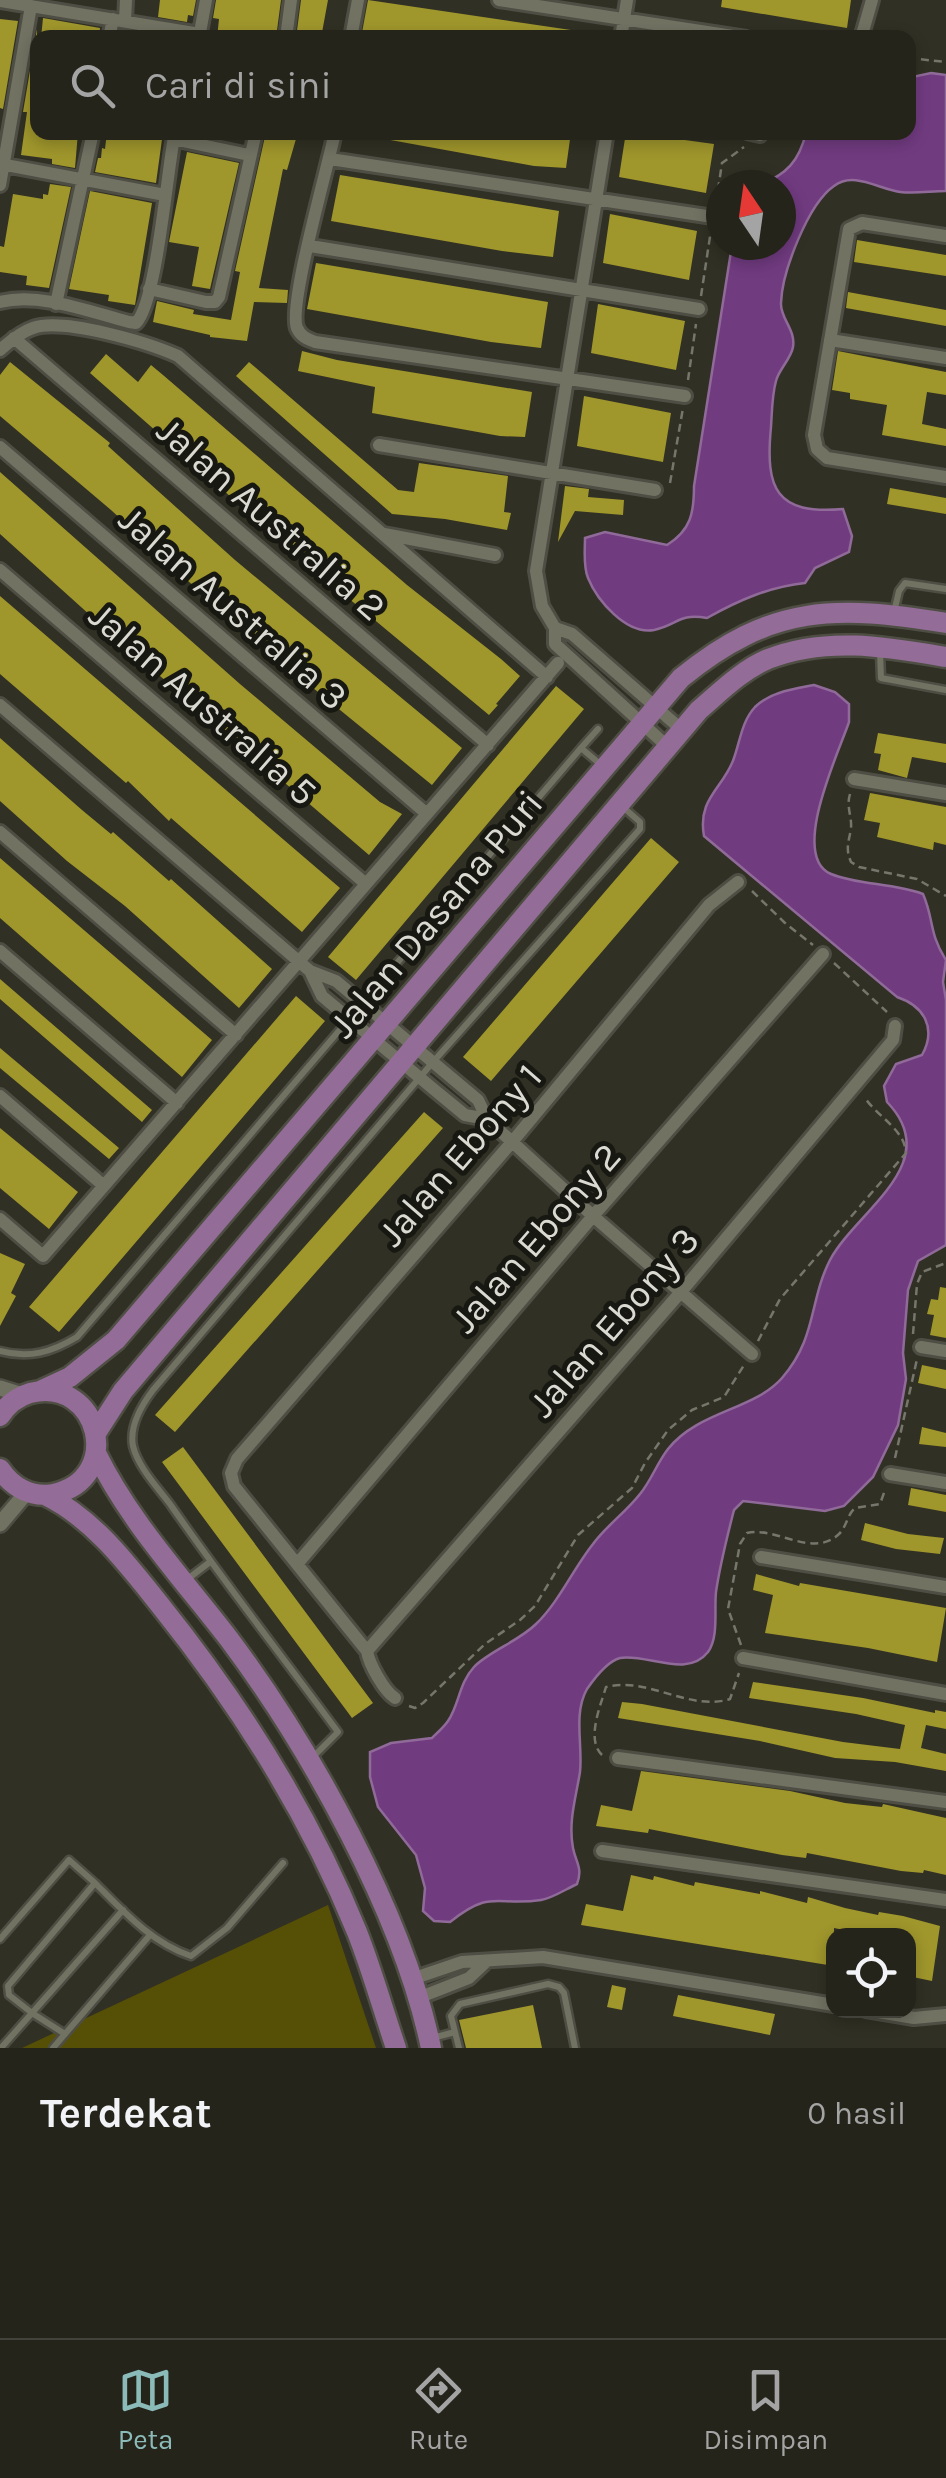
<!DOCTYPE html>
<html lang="id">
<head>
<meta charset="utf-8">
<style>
  :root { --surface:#25241b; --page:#313028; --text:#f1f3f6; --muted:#a3a4a3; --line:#42413a; --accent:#8bbbb9 }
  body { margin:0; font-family:Karla,sans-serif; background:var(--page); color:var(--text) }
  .controls { position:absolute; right:30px; bottom:30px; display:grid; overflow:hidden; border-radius:20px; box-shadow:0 5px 15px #0003 }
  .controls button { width:90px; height:90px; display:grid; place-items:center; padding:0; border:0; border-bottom:2px solid var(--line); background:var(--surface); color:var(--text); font:50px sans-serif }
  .compass { position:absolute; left:706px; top:170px; width:90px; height:90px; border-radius:50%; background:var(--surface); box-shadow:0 5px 15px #0003; rotate:347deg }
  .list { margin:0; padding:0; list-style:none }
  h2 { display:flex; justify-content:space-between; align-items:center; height:130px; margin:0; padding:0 40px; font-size:42px }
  h2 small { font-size:32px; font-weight:400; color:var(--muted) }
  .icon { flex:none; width:55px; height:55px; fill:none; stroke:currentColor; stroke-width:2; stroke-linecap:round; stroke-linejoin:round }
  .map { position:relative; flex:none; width:946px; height:2048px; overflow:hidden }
  .search { position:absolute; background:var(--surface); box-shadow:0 5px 15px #0003; left:30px; right:30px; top:30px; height:110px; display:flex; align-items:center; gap:25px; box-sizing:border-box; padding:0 35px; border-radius:20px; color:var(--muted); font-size:38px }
  .sheet { height:290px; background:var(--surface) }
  nav { display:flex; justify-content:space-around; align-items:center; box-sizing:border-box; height:140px; border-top:2px solid var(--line); background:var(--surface); font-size:28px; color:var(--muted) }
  nav a { display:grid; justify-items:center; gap:5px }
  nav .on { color:var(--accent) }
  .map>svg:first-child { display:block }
</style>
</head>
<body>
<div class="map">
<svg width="946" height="2048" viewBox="0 0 946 2048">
  <rect width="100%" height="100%" fill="#313024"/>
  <!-- green -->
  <path fill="#565006" d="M328,1905L376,2048H22Z"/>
  <!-- water -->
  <path fill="#713b80" stroke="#906b99" stroke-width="2.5" d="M931,73L946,75V191C931,191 915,194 900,192C878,189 854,171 834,186C808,204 782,272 781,303C780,318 796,330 793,347C791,359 779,369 776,381C772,395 772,412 771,427C765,489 776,515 843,509L852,536L849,552L815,568L805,583C769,587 739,600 707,618C678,613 678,625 654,630C626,635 597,600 588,578C583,566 585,550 585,538L605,532L667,545C691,530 694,513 694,486L732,245H781V185H760C787,174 799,161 806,133L908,132L909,82L912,77Z
    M814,685L835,692L849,704V722C839,752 789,856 831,874C858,885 893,883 923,894C934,919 929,934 946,960L943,982L946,1000V1245L918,1261L908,1290L903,1353L906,1379L898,1425L873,1477L844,1506L825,1511L743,1501L734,1510C727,1537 720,1564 716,1592C714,1610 719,1637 708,1652C687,1679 646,1653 620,1658C608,1661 594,1679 587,1689C573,1714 583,1745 580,1772C576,1797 568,1822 573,1848C576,1863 583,1868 577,1884C566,1889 553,1898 541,1900C496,1907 493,1888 450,1922L434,1921L423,1911L425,1888L416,1855L378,1807L370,1777V1752L391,1743L432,1738C437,1733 444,1727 448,1721C459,1705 459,1683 474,1667C488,1652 519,1641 536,1624C559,1602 573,1569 593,1544C606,1526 626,1512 640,1494C651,1481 657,1463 668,1449C698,1411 754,1410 782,1378C817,1338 809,1301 830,1260C856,1211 946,1163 887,1102L884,1086L896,1064L922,1055C937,1028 924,1006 897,997L704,836C697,798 724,788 734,758C740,741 742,721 755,707C770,692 794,689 814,685Z"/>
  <!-- building -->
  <path fill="#9f962c" d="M160,0H196L193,16L188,15L187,22L158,17Z
    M216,0H281L276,38H217L219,19L213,18Z
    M301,0H328L321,38H296Z
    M368,0L571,30L570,38H361Z
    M722,0H851L847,28L721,7Z
    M43,18L100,28L99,38H41Z
    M0,19L18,21L3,109L0,108Z
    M37,29L38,132H78L75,168L52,164V159L21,155L27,112H23Z
    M107,132L143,135V132H163L156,183L95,172L98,158H101L102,148L105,149Z
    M266,132H298L287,170L283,169L259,288L288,290L287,303L254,302L247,341L210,337V335L153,322L157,301L194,310L193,314L231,320L240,272L235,271Z
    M386,132H571L566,168L534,166L385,139Z
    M626,132L714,144L706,193L619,177Z
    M187,152L239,163L210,289L192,286L199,247L169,242Z
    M340,175L559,211L553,257L502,251L331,221Z
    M50,184L71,187L49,288L26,285L27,276L0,272V246L4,247L13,194L43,199V194L48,195Z
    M90,191L152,203L135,305L108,301L109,295L69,289Z
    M610,214L697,231L689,280L603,263Z
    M857,240L946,255V276L854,262Z
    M316,263L548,302L541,348L491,342L307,309Z
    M848,292L946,310V326L846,308Z
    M598,304L685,321L676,370L591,353Z
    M302,351L337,360L532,392L525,437L500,436L372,413L375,387L298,371Z
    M838,351L946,372V395L927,392L922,424L946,429V446L882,435L887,405L850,399V393L832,390Z
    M106,354L138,382L151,365L163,375L407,585L501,659L520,676L496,704L498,705L489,715L306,563L90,373Z
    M10,362L110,443L108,446L119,456L235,560L462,748L432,785L237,626L111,510L0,416V375Z
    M249,362L398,490L414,492L419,463L508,476L504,512L511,513L507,530L445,519L392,514L236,376Z
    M584,396L671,413L663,462L577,446Z
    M0,472L240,684L380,802L402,814L369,855L111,634L0,534Z
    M565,486L589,489L588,497L624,500L623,515L575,511L558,542Z
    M890,488L946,498V514L887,504Z
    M0,596L340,888L302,932L171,818L169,821L128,781L126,783L0,674Z
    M556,686L584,709L356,980L328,957Z
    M878,733L946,744V763L912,757L907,778L878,770L881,754L874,753Z
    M0,738L82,810L111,834L113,832L169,881L171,879L272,969L239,1008L125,906L67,861L0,801Z
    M870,793L946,807V845L934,842L933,850L877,837L880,823L864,820Z
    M651,838L679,862L491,1081L463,1057Z
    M0,858L212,1040L182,1077L0,918Z
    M0,979L152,1110L142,1122L0,999Z
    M296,996L325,1021L59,1332L29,1307Z
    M0,1048L119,1148L109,1159L0,1068Z
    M424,1112L443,1128L175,1432L155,1415Z
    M0,1128L78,1192L49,1229L0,1188Z
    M0,1253L25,1264L11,1293L16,1296L0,1326Z
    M940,1287L946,1288V1338L930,1335L934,1315L927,1314L931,1299L938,1300Z
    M922,1365L946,1370V1389L918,1383Z
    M922,1427L946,1433V1447L919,1444Z
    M183,1447L373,1703L352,1718L162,1462Z
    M911,1488L946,1495V1512L908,1505Z
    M865,1523L908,1534L944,1538L940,1554L896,1549L861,1540Z
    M756,1574L799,1586L800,1583L946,1608L937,1662L868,1648L765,1633L773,1595L753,1590Z
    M753,1682L863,1698L935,1713V1710L946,1712V1729L926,1725L921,1748L946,1754V1771L895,1762L835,1758L760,1741L618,1718L622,1702L642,1704L843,1742L900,1749L905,1725L856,1714L749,1698Z
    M641,1771L790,1791L845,1803L882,1807L883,1804L946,1818V1875L924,1870L923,1873L901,1871L807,1853L806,1858L782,1855L649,1829L648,1833L596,1826L601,1805L632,1811Z
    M631,1875L653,1880L654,1876L694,1886L695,1882L760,1894V1891L807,1903L808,1897L845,1908L878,1915L879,1912L903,1916L940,1926L932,1981L908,1976V1936L865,1931L864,1934L834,1928V1966L581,1925L586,1904L623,1911Z
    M612,1985L626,1988L622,2010L607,2007Z
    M678,1995L775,2014L770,2035L673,2016Z
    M533,2005L542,2048H466L459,2020Z"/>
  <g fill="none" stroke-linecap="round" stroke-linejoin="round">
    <!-- service casing -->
    <g stroke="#4f4e44" stroke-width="11">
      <path id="service" d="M894,612L899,591L905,583L946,589
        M880,652L881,678L946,690
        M581,748L598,729
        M0,1351C29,1359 52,1352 77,1337L581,748L600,764
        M185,1581L210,1562
        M313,1757L338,1732C282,1656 224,1582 170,1504C158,1488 138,1467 133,1446C129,1426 141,1406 153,1390L433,1062L640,829V822L624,808
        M95,1883C124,1912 152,1943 191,1956L227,1928L283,1863
        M0,1939L69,1860L95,1883L8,1986L9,1995L32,2013L1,2048
        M65,2034L32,2013L123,1910
        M432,2038L455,2032
        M53,2048L150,1935
        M459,2048L451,2016L460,2004L548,1984L559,1987L564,1993L575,2048"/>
    </g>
    <!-- minor casing -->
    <g stroke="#4f4e44" stroke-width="18">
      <path id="minor" d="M499,0L746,38
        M0,1L200,34
        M125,21L126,0
        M109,38L113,19
        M199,38L206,0
        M286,38L291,0
        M351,38L358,0
        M621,38L627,0
        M861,38L872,0
        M335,132C328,167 288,305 297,328C301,337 308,339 315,342L685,396
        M607,132L536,571L542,606L555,628V644L668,747
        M747,132L760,135
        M173,139L249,155
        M330,159L713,217
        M0,164L165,195
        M0,185L31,6
        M946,236L862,223L849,229L814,435L817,449L827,458L946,477
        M310,246L699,309
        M149,289L206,302H215L219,297L256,132
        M0,302C40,292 90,312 129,322L136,323C157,302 167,169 175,132
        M56,304L93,132
        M14,338L488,745
        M830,340L946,358
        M0,350C9,342 21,332 33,328C63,317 149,343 178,356L547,677
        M379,445L655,490
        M0,447L427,814
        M384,534L495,555
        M0,570L366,884
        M555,628L572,634L682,730
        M0,705L310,971L336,981L478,1100L487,1119L593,1216L752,1354
        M854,779L946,794
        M0,832L236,1035
        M0,951L177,1103
        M310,971L322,996L437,1092L465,1115L487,1119
        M0,1096L104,1186
        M0,1219L43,1256L558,663
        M921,1347L946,1351
        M890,1474L946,1483
        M761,1557L946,1587
        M298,1563L593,1216L823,954
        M367,1651L680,1293L893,1040L895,1026
        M743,1658L946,1694
        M395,1698C384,1691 369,1664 367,1651L234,1486L231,1473L237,1459L512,1142L709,905L738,882
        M618,1758L946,1802
        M602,1851L946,1900
        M412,1979L462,1962L543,1957L834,2005
        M418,1998L469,1978L486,1962
        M866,2010L914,2018L946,2015"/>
    </g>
    <!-- tertiary casing -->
    <g stroke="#4f4e44" stroke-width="20">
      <path id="tertiary" d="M0,1388L22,1395
        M0,1524L27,1492"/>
    </g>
    <!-- primary casing -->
    <g stroke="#4f4e44" stroke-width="25">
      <path id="primary" d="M42,1390L70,1377L116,1340L681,678C771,604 836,605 946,623
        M0,1416C7,1405 17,1397 30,1393C101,1376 124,1480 53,1494C31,1498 12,1487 0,1469
        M96,1433L123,1391L699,710C720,692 742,670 768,659C827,636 887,647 946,657
        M96,1453C129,1521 183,1579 229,1639C311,1749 403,1914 431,2048
        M45,1495C93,1518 128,1565 160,1605C240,1705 309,1814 357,1932C372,1970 383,2010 396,2048"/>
    </g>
    <!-- path -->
    <path stroke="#77766c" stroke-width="2.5" stroke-dasharray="8 5" stroke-linecap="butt" d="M908,58L946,62
      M716,203L722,163L744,147
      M701,296L711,230
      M688,380L696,324
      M670,483L683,408
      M850,794C846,807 852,816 851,828C849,842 845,848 851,862L859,867L917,879L946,896
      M752,891L785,923L813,945
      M834,963L887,1012
      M913,1334L917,1284L922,1272L946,1263
      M758,1341L780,1299L906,1153C905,1130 878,1117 865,1098
      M895,1458L917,1359
      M741,1645L728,1609L740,1544L747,1533C776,1526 813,1559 839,1534C847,1526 847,1515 855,1508L880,1504L885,1490
      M409,1706L415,1708L423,1703L485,1644L520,1620L535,1606L578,1535L632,1488L645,1463L668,1430L692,1410L724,1397L744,1365
      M602,1755C586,1740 600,1707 606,1687C647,1676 690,1712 730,1699L739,1673"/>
    <!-- service -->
    <use href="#service" stroke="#727263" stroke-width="6"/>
    <!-- minor -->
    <use href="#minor" stroke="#727263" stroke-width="12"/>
    <!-- tertiary -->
    <use href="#tertiary" stroke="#727263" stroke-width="15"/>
    <!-- primary -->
    <use href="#primary" stroke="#936d97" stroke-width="20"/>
  </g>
  <g text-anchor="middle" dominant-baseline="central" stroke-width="10" stroke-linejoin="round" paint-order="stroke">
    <!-- street labels -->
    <g font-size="38" fill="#dadad2" stroke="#181812">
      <text transform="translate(271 519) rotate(41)">Jalan Australia 2</text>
      <text transform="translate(233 608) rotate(41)">Jalan Australia 3</text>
      <text transform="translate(203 704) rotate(41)">Jalan Australia 5</text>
      <text transform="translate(436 914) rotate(-50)">Jalan Dasana Puri</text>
      <text transform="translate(460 1155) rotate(-49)">Jalan Ebony 1</text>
      <text transform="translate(536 1238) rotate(-49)">Jalan Ebony 2</text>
      <text transform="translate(614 1322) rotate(-49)">Jalan Ebony 3</text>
    </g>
  </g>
</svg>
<div class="controls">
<button><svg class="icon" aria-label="locate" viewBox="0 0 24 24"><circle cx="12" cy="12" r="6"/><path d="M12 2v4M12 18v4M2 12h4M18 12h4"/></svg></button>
</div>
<svg class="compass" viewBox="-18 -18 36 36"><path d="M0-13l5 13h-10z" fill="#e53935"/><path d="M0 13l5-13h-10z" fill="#a3a4a3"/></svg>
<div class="search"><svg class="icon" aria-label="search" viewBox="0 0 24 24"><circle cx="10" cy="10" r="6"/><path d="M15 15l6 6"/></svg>Cari di sini</div>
</div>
<section class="sheet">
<h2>Terdekat<small>0 hasil</small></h2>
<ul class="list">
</ul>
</section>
<nav>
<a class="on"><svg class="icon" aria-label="map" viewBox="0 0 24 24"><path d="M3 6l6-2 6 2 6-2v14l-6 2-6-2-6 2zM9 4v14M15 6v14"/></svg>Peta</a>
<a><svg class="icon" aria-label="directions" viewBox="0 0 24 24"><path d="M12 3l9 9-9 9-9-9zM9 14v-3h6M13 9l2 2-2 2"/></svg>Rute</a>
<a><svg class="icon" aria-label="saved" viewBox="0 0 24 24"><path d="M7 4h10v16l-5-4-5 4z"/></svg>Disimpan</a>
</nav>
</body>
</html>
